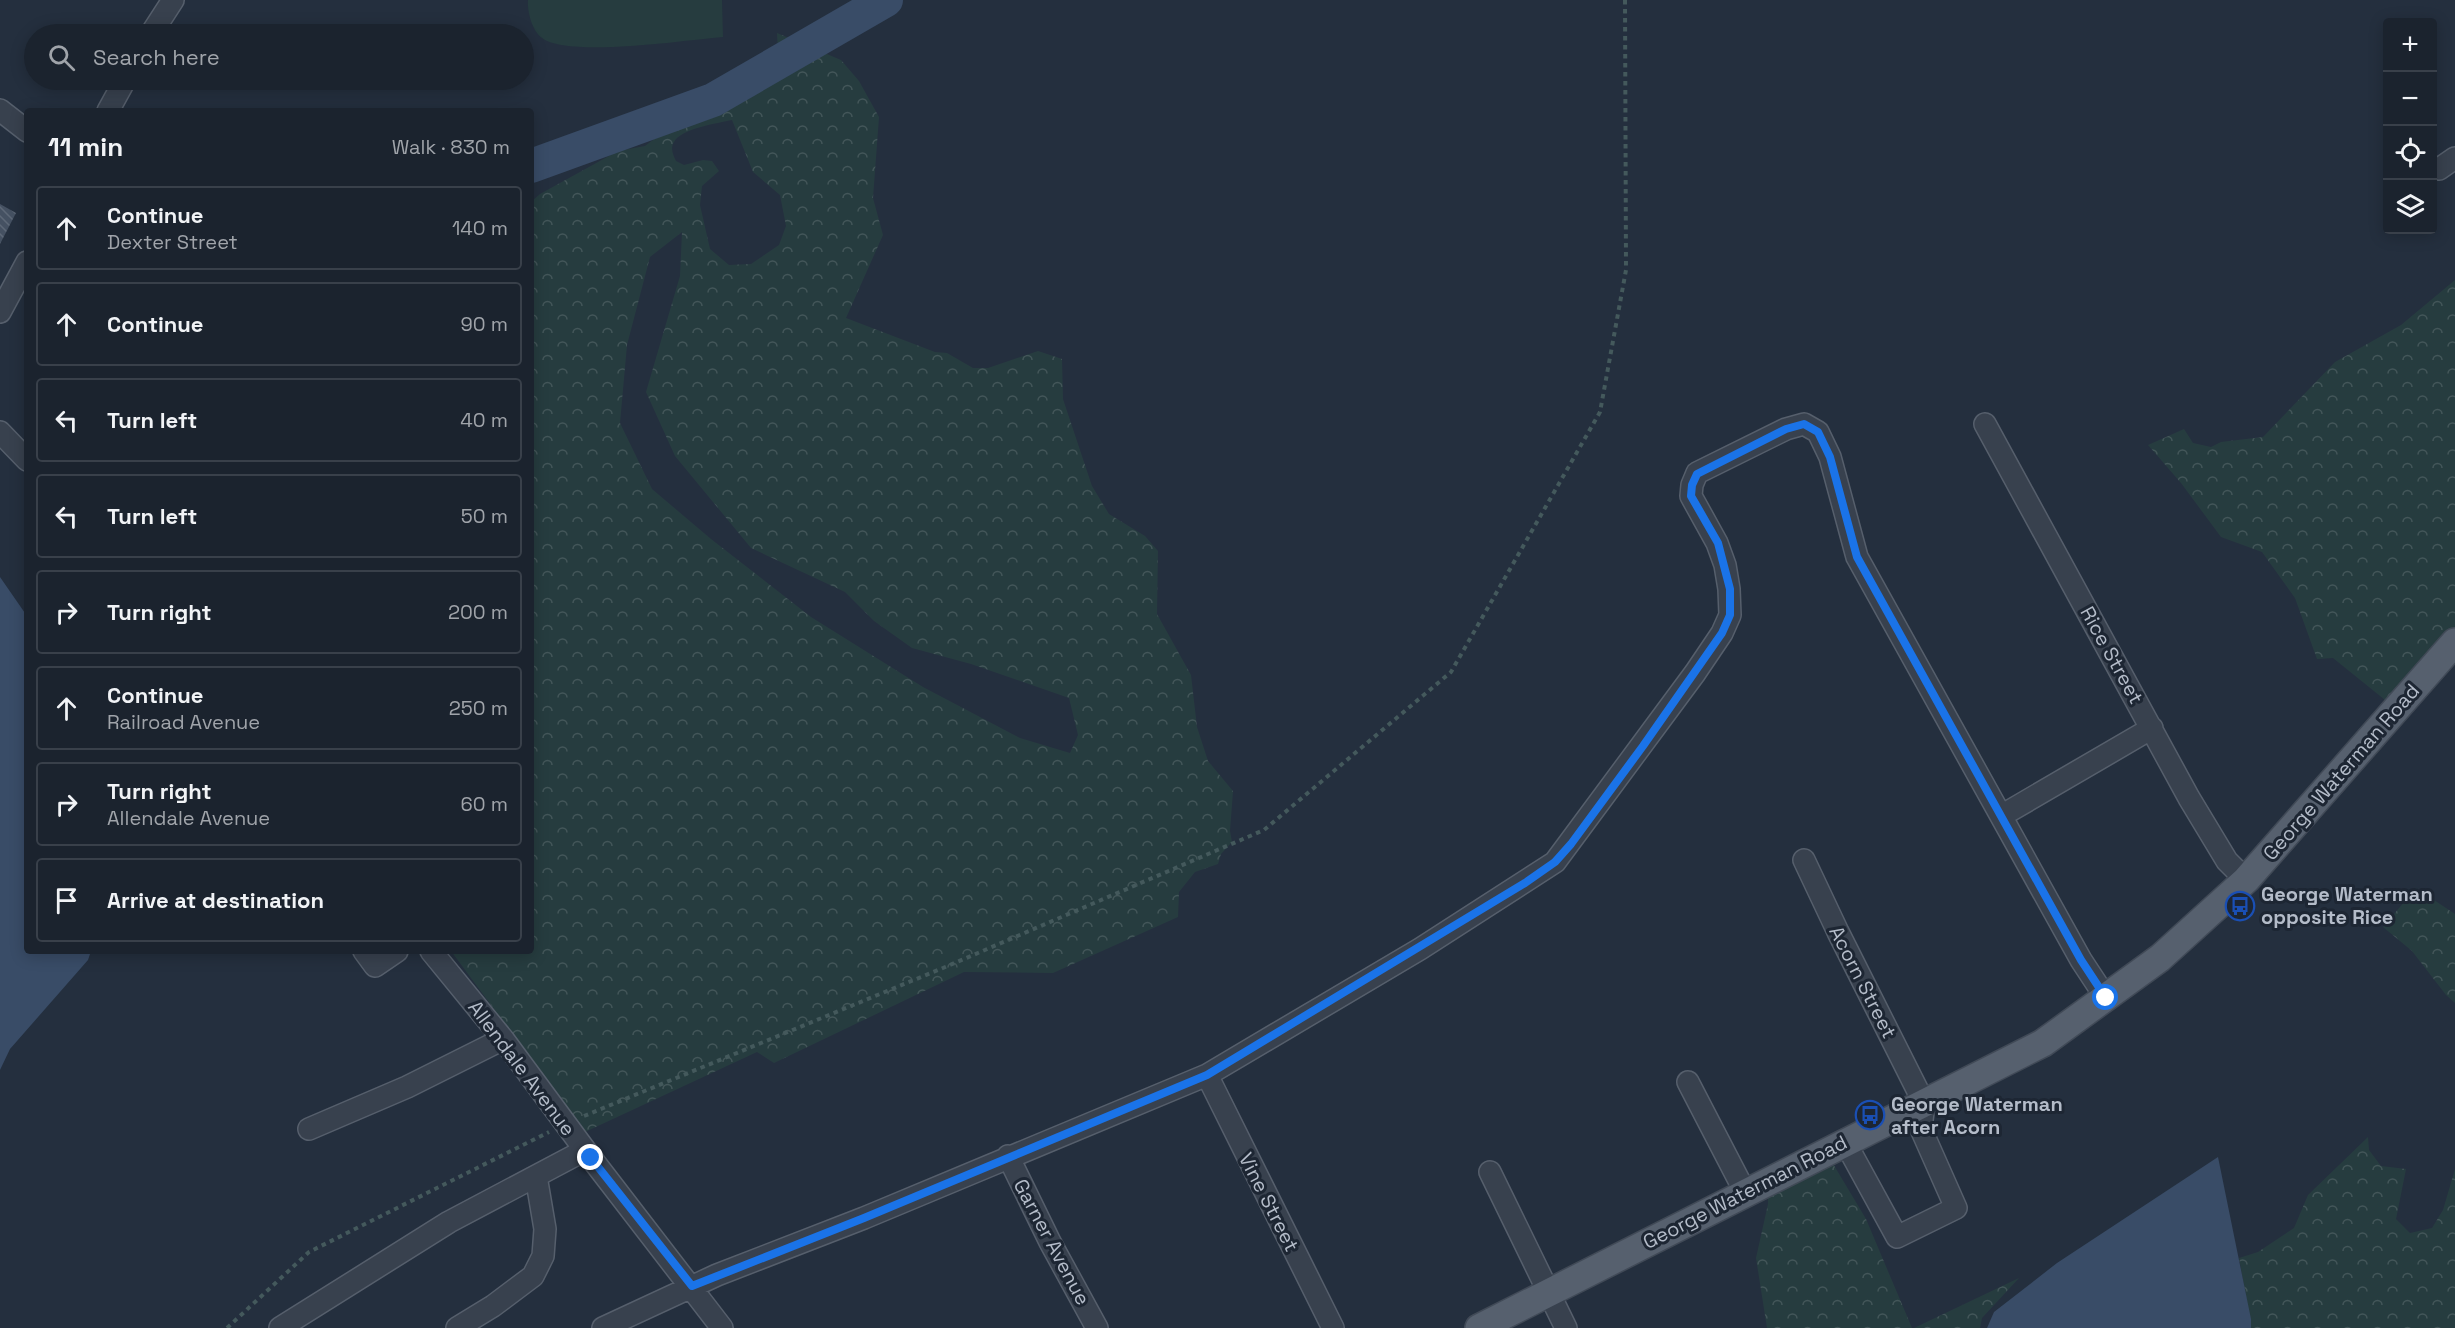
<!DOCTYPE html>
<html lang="en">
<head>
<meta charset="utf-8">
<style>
  :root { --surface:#1b232e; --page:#282f3a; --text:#f1f3f6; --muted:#a0a4aa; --line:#39404a }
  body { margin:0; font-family:"Space Grotesk",sans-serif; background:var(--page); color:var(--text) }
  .controls { position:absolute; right:18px; top:18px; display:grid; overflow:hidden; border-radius:6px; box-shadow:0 3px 15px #0003 }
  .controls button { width:54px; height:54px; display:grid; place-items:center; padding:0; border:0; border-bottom:2px solid var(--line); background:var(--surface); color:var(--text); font:30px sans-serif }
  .stop { position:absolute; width:18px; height:18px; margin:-14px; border:4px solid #1a73e8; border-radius:50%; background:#fff }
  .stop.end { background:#1a73e8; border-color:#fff; box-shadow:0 2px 6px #0008 }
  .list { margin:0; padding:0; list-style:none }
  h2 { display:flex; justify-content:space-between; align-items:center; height:78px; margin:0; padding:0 24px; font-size:26px }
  h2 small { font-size:20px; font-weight:400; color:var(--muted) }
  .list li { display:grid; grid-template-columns:39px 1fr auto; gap:18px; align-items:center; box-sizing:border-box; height:84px; margin:0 12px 12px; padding:0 12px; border:2px solid var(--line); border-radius:6px }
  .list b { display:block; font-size:22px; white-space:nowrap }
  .list p { margin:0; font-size:20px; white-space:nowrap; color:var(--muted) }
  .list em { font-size:20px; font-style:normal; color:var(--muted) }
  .icon { flex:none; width:33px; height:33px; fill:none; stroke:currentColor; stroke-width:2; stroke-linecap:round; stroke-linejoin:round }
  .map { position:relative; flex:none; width:2455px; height:1328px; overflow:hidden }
  .search { position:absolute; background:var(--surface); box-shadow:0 3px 15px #0003; left:24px; top:24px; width:510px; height:66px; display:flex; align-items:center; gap:15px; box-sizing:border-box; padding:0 21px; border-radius:33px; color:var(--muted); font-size:22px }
  .panel { position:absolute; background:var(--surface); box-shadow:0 3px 15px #0003; left:24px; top:108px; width:510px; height:846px; border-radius:6px }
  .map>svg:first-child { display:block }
</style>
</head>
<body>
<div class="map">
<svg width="2455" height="1328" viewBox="0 0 2455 1328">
  <defs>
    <pattern id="forest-crowns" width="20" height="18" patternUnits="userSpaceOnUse" patternTransform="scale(1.5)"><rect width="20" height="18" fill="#263c3f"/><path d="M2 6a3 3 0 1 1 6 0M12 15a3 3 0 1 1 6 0" fill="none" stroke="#435659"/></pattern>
    <pattern id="building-back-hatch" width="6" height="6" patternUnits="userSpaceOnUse" patternTransform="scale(1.5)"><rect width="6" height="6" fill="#455162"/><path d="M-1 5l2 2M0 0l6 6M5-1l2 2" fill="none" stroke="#5d6877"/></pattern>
  </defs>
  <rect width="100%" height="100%" fill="#242f3e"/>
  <!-- green -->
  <path fill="#263c3f" d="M528,0H722L723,37C686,40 569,58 542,38C532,31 527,11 528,0Z"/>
  <!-- forest -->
  <path fill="url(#forest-crowns)" fill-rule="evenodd" d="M777,33L841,60L859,81L879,117L873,198L883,235L846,318L935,352L947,353L973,368H988L1038,351L1062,359L1063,399L1092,486L1109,514L1145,536L1158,551L1157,614L1191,675L1197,727L1208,761L1233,791L1230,831L1232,842L1221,854L1218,864L1195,872L1179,892L1178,917L1053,973L964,972L774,1063L757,1052L585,1132L451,951H531V202L540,194L618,151L645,146L666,130L739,103L778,54ZM732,120L753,172L780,195L786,226L779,245L751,264L729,265L710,249L700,205L702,186L719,171L712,161L703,160L684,165L676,161C673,155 670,148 674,142C680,129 718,123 732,120ZM682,232L680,276L646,392L675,456L751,548L845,592L874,621L912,648L971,664L1069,698L1078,735L1070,753L1020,738L923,687L811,617L711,539L652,489L620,423L627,345L650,257Z
    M2455,280V639L2390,704L2333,658L2317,659L2295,598L2262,552L2221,537L2181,483L2148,445L2184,429L2193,443L2211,447L2221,442L2263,437L2335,362L2401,325Z
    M2416,888L2455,914V1003L2446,995L2412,951L2383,927Z
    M2368,1137L2369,1150L2381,1166L2406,1169L2396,1219L2410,1233L2432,1228L2443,1210L2455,1169V1328H2248L2249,1313L2239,1258L2258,1252L2294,1228L2308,1195Z
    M1826,1152L1866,1219L1912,1328H1767L1756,1258L1768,1204V1182Z
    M2019,1278L1982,1318L1980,1328H1914Z"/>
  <!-- water -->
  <path fill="#394c67" d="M0,577L27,616V951H91L88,960L10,1049L0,1070Z
    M2218,1157L2251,1319V1328H1987L1994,1312L2057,1263Z"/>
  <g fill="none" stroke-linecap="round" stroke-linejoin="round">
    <!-- river -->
    <path stroke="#394c67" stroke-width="34" d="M531,166L713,100L886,0"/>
  </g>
  <!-- building -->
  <path fill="url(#building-back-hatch)" d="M0,204L16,213L0,244Z"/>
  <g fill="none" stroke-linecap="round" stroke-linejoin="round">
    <!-- minor casing -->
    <g stroke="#565f6c" stroke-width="24">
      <path id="minor" d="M151,34L173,0
        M0,110L27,131
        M108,111L125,80
        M2439,169L2455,158
        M0,312L27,262
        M1985,424L2189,798L2227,861L2246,880
        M0,432L27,460
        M2001,816L2152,728
        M1804,860L1838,932L1924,1103L1921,1129L1956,1208L1897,1237L1845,1142
        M364,951L375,966L397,951
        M431,951L503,1039L585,1150L722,1328
        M1207,1075L1333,1328
        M1688,1082L1745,1192
        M309,1129L407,1087L503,1039
        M1008,1156L1050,1242L1097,1328
        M1490,1172L1566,1328
        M280,1328L449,1222L585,1150
        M457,1328L493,1306L533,1276L543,1256L545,1229L536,1176
        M603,1328L717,1275L864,1218L1207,1075L1420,949L1555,862L1695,673L1722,633L1730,615L1729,589L1725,565L1717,543L1691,496L1692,485L1697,473L1786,429L1804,424L1818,432L1830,457L1857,557L2081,960L2106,998"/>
    </g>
    <!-- major casing -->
    <g stroke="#414a57" stroke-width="30">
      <path id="major" d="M1479,1328L2043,1043L2160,958L2246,880L2455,642"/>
    </g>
    <!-- path -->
    <path stroke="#44595c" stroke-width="4" stroke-dasharray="4.5 4.5" stroke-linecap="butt" d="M584,1116L943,968L1264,830L1451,672L1600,412L1626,270L1625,0
      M227,1328L309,1252L549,1132"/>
    <!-- minor -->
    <use href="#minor" stroke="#38414e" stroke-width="21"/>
    <!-- major -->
    <use href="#major" stroke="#56606e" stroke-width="27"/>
  </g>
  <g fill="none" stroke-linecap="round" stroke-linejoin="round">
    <!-- route -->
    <path stroke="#1a73e8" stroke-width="8" d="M591,1158L692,1286L864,1218L1207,1075L1525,883L1555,862L1571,844L1643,746L1722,633L1730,615V589L1718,543L1691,496L1692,485L1697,474L1786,429L1804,424L1818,432L1830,457L1857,557L2081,960L2106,998"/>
  </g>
  <!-- icons -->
  <defs>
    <g id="bus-ring" transform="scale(1.5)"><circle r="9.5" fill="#1d2633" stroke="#1a4fb4" stroke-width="1.5"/><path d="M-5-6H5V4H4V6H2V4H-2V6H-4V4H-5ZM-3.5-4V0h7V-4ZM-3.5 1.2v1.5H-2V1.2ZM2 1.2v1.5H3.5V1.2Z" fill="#1a4fb4"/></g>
  </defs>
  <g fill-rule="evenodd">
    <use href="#bus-ring" x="2240" y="906"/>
    <use href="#bus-ring" x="1870" y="1115"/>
  </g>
  <g text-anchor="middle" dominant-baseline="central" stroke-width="6" stroke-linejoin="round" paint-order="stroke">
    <!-- street labels -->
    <g font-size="20" fill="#b4bcc9" stroke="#1d2633">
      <text transform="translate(2112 655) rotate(61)">Rice Street</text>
      <text transform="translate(2341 772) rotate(-49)">George Waterman Road</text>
      <text transform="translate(1863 982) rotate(63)">Acorn Street</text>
      <text transform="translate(522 1068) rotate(53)">Allendale Avenue</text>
      <text transform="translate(1745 1192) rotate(-27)">George Waterman Road</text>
      <text transform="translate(1269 1202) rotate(63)">Vine Street</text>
      <text transform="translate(1052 1242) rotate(62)">Garner Avenue</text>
    </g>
    <!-- poi labels -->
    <g font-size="20" font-weight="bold" fill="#b4bcc9" stroke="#1d2633" text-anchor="start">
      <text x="2261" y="894">George Waterman<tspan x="2261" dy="23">opposite Rice</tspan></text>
      <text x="1891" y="1104">George Waterman<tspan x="1891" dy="23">after Acorn</tspan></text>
    </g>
  </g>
</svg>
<div class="controls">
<button>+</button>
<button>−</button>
<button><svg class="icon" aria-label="locate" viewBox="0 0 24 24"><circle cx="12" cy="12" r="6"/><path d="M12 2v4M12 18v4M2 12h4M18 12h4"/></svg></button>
<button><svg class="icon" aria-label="layers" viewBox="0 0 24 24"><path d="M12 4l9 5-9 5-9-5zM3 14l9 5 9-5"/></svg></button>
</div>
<div class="stop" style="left:2106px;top:998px"></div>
<div class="stop end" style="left:591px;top:1158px"></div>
<div class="search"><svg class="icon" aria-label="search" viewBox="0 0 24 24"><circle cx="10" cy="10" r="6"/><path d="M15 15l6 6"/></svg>Search here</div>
<section class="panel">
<h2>11 min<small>Walk · 830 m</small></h2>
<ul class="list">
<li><svg class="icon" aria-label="ahead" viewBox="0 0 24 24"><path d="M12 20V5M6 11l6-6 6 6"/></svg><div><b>Continue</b><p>Dexter Street</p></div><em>140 m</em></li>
<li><svg class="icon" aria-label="ahead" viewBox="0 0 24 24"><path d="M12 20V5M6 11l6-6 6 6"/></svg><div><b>Continue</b></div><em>90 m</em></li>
<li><svg class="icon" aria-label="left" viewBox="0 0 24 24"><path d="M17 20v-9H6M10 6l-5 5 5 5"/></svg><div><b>Turn left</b></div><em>40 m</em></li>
<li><svg class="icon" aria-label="left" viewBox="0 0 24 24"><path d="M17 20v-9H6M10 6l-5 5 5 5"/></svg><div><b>Turn left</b></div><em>50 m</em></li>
<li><svg class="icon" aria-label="right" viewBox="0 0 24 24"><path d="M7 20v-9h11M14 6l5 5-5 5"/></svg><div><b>Turn right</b></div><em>200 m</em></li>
<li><svg class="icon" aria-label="ahead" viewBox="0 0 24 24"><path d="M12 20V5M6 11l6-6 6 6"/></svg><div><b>Continue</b><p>Railroad Avenue</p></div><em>250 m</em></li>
<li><svg class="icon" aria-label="right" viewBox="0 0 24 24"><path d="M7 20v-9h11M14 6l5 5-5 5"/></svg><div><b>Turn right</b><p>Allendale Avenue</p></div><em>60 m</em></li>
<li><svg class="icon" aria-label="arrive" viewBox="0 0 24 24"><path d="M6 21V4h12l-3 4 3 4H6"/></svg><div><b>Arrive at destination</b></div></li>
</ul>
</section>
</div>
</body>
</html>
